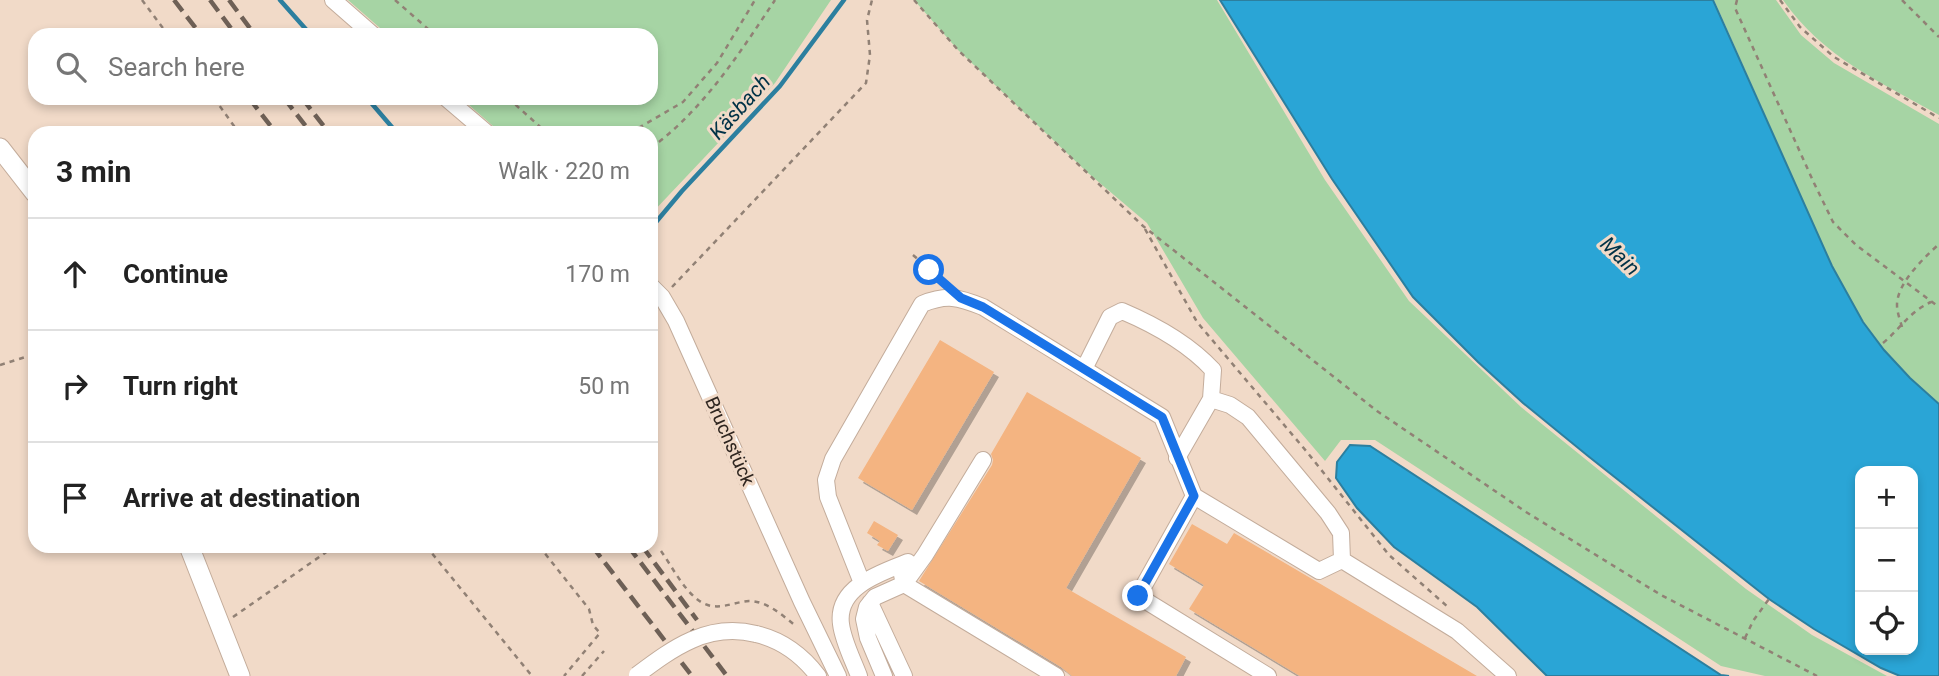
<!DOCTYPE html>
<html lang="en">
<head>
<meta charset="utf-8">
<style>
  :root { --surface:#fff; --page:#f6f6f6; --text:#222; --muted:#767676; --line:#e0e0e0 }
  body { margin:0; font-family:Roboto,sans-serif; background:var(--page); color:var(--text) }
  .controls { position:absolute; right:21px; bottom:21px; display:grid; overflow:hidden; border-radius:14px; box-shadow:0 4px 10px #0003 }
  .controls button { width:63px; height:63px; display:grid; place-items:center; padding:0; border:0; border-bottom:2px solid var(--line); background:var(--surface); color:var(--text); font:35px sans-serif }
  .stop { position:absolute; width:21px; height:21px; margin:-16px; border:5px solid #1a73e8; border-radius:50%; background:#fff }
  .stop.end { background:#1a73e8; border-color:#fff; box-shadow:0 2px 7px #0008 }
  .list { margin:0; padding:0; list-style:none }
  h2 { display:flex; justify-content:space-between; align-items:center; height:91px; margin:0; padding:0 28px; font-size:30px }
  h2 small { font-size:23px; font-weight:400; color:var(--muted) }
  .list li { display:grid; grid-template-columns:46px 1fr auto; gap:21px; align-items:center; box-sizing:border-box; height:112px; padding:0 28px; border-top:2px solid var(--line) }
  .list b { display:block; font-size:26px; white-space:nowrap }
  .list em { font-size:23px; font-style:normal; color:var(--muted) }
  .icon { flex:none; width:38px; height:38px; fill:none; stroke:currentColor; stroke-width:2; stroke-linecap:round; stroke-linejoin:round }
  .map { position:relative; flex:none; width:1939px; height:676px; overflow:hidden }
  .search { position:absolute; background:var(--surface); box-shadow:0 4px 10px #0003; left:28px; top:28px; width:630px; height:77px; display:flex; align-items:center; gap:18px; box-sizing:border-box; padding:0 24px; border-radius:21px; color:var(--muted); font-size:26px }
  .panel { position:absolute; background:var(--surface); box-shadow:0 4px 10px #0003; left:28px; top:126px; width:630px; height:427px; border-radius:21px }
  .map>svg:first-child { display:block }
</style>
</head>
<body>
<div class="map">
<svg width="1939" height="676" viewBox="0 0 1939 676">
  <defs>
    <filter id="shadow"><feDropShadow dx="5" dy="5" stdDeviation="0" flood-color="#0004"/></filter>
  </defs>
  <rect width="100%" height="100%" fill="#f1dac8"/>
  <!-- green -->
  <path fill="#a6d4a4" d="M348,0H831L775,83L651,214V133H501L461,98H651V35H388Z
    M914,0H1217L1325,180L1409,301L1521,407L1746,589L1812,635L1887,676H1765L1721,666L1375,440H1341L1325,461L1203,318L1147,223L1088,173L958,50Z
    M1714,0H1776L1801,35L1834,63L1939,124V404L1910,378L1884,350L1863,322L1832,266Z
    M1783,0H1939V115C1879,81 1824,58 1783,0Z"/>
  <!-- water -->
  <path fill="#2aa5d6" stroke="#2c7f9f" stroke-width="2" fill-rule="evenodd" d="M1220,0H1713L1832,266L1863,322L1884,350L1910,378L1939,404V676H1900L1881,668L1814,629L1769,599L1588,456L1523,403L1478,362L1413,297L1332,179ZM1860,471H1913V650H1860Z
    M1350,445L1370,446L1721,675L1729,676H1547L1477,607L1394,547L1357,508L1336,478L1337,462Z"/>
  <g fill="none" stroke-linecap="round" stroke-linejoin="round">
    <!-- stream -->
    <path stroke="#2c7f9f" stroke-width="4.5" d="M280,0L311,35
      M367,98L397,133
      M651,228L682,191L780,86L844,0"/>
  </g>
  <!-- building -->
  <path fill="#f4b481" filter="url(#shadow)" d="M940,340L994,372L912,510L858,478Z
    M1027,392L1141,458L1066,588L1186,657L1176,676H1072L1061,667L919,581L992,465L993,460L991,454Z
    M874,521L898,535L888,551L877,545L880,541L867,533Z
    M1192,524L1227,544L1234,533L1477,676H1300L1189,609L1204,585L1169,564Z"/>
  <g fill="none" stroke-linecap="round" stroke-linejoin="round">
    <!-- minor casing -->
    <g stroke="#c3ac9b" stroke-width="18">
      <path id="minor" d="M333,0L373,35
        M446,98L487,133
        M651,286L662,297L676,321L802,602L838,676
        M1084,369L1110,317L1122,311C1155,325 1189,344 1213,370L1211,399L1177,458
        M1211,399L1230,405L1248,417L1328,513L1341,533L1342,560L1457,631L1508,676
        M1194,496L1319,571L1342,560
        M900,565L904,584L1056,676
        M862,583L828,497L826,480L833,459L922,304C947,294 958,297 983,307L1162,417L1194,496L1138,596L1268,676
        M870,603L904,676
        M756,634C782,640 802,655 818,676
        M859,676C853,660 843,641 841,624C836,587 880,573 908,562
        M884,676L868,638L864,619L867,607L875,597L904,584L925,555L983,460"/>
    </g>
    <!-- major casing -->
    <g stroke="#c3ac9b" stroke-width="21">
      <path id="major" d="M0,148L35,193
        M189,546L240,676"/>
    </g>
    <!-- path -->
    <path stroke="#918175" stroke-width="2.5" stroke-dasharray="5 5" stroke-linecap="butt" d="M142,0L168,35
      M395,0L435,35
      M914,0L958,50L1143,226L1377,411L1526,512L1661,595L1817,676
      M1737,0L1735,8L1814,183L1833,222L1856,245L1939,307
      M1780,0L1800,27L1834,57L1939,118
      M1902,0L1939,37
      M214,98L239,133
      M508,98L547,133
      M630,133L683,102L717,63L755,0
      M651,148C704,109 739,54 775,0
      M1145,229L1197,322L1307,452L1389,555L1448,607
      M913,255L945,283
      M672,287L866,83L870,55L867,20L872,0
      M1902,327C1900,320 1897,312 1897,305C1897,283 1924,258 1939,244
      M1883,343C1902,327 1908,313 1931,302
      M0,365L35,354
      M426,546L532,676
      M539,546L589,609L593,625L600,633L564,676
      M661,551C673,568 684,591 701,602C718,612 732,602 749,601C767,601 782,615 796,626
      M233,617L335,546
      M1745,638L1753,621L1769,599
      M582,676L604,651"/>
    <!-- minor -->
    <use href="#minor" stroke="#fff" stroke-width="16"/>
    <!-- major -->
    <use href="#major" stroke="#fff" stroke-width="19"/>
    <!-- rail -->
    <path stroke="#6e6056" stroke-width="4.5" stroke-dasharray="14 7" stroke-linecap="butt" d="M174,0L201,35
      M210,0L236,35
      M229,0L255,35
      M249,98L276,133
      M284,98L311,133
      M302,98L329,133
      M592,546L692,676
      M628,546L727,676
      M642,546L697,620"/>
    <!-- minor-bridge casing -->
    <g stroke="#c3ac9b" stroke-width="18" stroke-linecap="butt">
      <path id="minor-bridge" d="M637,675C673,648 708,622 756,634"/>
    </g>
    <!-- minor-bridge -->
    <use href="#minor-bridge" stroke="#fff" stroke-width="16"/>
  </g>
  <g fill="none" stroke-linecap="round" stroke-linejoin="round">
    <!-- route -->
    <path stroke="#1a73e8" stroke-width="9" d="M929,270L961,298L983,307L1162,417L1194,496L1138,596"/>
  </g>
  <g text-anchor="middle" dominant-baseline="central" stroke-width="6" stroke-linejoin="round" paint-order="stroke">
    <!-- street labels -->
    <g font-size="19" fill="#2f2620" stroke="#f1dac8">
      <text transform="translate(730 441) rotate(66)">Bruchstück</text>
    </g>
    <!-- water labels -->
    <g font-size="21" font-style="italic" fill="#003246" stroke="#f1dac8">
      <text transform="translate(740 107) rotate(-48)">Käsbach</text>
      <text transform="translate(1620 256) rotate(44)">Main</text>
    </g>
  </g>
</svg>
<div class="controls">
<button>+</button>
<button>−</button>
<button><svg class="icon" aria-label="locate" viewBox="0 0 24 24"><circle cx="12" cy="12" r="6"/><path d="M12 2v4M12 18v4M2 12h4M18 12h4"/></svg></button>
</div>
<div class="stop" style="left:929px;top:270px"></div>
<div class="stop end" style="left:1138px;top:596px"></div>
<div class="search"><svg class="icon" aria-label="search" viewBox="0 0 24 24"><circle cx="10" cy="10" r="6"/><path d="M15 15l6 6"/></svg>Search here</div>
<section class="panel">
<h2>3 min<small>Walk · 220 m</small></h2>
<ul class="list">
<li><svg class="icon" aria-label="ahead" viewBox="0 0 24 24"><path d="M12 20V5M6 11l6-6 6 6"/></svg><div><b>Continue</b></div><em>170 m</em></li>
<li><svg class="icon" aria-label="right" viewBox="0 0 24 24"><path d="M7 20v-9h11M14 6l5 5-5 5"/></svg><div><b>Turn right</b></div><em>50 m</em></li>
<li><svg class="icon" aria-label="arrive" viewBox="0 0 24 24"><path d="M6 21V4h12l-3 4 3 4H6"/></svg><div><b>Arrive at destination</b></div></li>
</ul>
</section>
</div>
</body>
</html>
